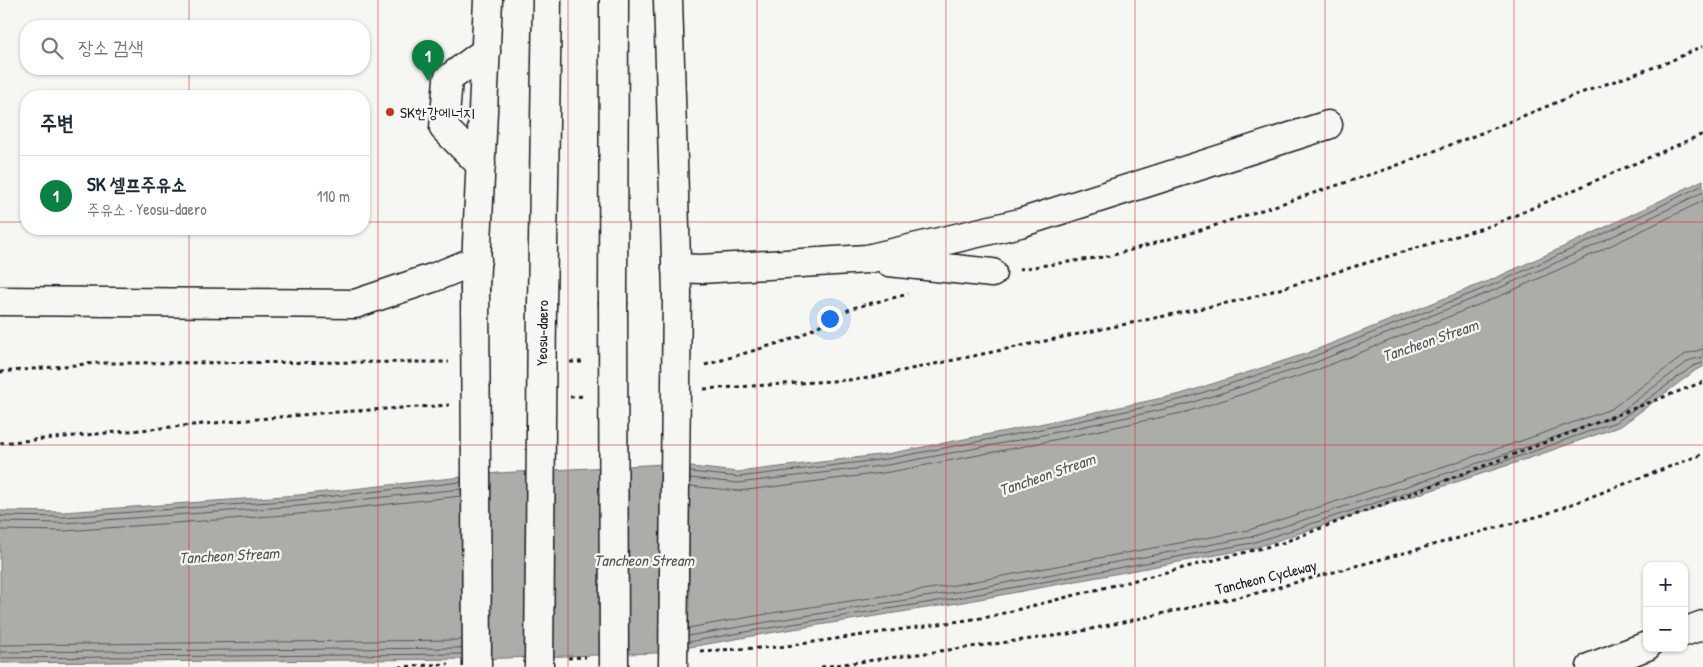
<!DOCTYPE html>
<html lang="ko">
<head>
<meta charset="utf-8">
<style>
  :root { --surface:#fff; --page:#f6f6f7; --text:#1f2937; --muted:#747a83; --line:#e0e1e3; --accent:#0b8043 }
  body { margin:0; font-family:"Patrick Hand","Poor Story",sans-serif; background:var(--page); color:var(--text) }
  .controls { position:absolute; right:15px; bottom:15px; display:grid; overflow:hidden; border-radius:10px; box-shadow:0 1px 4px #0004 }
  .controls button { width:45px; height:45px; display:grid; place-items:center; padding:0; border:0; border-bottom:1px solid var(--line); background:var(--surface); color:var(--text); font:25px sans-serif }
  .you { position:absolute; left:829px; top:318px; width:18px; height:18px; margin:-12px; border:4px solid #fff; border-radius:50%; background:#1a73e8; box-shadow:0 0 0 8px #1a73e833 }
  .badge { display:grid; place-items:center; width:32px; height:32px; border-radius:50%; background:var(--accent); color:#fff; font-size:16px; font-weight:700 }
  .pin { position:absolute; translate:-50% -41px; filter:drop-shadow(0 1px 2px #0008) }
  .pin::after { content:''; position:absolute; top:26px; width:18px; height:15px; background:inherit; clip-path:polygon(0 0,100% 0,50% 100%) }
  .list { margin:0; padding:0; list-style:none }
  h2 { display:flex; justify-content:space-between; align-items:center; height:65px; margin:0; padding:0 20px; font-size:21px }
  h2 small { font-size:16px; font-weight:400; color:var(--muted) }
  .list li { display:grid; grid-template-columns:32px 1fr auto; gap:15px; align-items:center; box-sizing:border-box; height:80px; padding:0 20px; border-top:1px solid var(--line) }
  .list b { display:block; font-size:19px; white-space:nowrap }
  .list p { margin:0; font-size:16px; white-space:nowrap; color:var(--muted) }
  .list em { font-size:16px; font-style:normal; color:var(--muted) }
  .icon { flex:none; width:28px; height:28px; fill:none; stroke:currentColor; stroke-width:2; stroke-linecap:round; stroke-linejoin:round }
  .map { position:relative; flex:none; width:1703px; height:667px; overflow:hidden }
  .search { position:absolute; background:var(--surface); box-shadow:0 1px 4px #0004; left:20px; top:20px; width:350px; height:55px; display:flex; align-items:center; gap:12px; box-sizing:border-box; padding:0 18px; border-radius:20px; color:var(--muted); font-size:19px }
  .panel { position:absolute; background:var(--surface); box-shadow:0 1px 4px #0004; left:20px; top:90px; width:350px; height:145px; border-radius:20px }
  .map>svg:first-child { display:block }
</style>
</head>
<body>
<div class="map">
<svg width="1703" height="667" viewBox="0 0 1703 667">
  <rect width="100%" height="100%" fill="#f6f6f2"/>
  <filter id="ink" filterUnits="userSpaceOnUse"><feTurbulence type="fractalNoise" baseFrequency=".02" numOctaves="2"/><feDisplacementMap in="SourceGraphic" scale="10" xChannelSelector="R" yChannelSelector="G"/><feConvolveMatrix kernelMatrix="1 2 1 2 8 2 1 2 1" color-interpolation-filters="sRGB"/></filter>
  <g filter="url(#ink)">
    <!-- water -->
    <path fill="#acaca9" stroke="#727271" d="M1703,180V367L1696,370L1621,426L1527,459L1254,548L958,603L781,631L656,653L476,659L0,663V511L64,512L298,495L498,473L664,464L738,472L887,454L1016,429L1181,394L1305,354L1493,279L1585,237Z"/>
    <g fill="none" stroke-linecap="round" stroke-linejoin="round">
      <!-- shore -->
      <path stroke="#565654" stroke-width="1" d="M690,472L738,477L887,459L1017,434L1183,399L1307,359L1495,284L1587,242L1703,185
        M690,478L738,483L888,465L1019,440L1184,405L1309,365L1497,289L1589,248L1703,192
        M690,486L739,491L890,472L1020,447L1186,412L1312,372L1500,296L1593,254L1703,201
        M0,516L64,517L298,500L461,482
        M0,522L64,523L299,506L461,489
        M0,530L65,531L299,514L461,496
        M688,628L778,612L955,585L1249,530L1521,441L1611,409L1686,354L1703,349
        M688,636L779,620L956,592L1251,537L1524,448L1615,416L1690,360L1703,357
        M688,642L780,626L957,598L1252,543L1526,454L1618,421L1693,366L1703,363
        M0,645L462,640
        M0,652L462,648
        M0,658L462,654"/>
      <!-- minor casing -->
      <g stroke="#1c1c1c" stroke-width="31">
        <path id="minor" d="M481,165L444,128L448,79L486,51
          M889,262L992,273
          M676,268L701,269L867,259L1020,223L1328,125
          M0,301L355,304L435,277L477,260"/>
      </g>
      <!-- major casing -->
      <g stroke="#1c1c1c" stroke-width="31">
        <path id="major" d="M668,0L677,292
          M475,288L488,0
          M613,302L614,0
          M542,305L547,0
          M1684,632L1703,625
          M1591,667L1647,646"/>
      </g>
      <!-- path -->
      <path stroke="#1c1c1c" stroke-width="3" stroke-dasharray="4 4" stroke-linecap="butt" d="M1019,269L1110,256L1204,229L1390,168L1484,132L1575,95L1666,63L1703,46
        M570,362H586
        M705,365L796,338L852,308L908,294
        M0,372L96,363L449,362
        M704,389L863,379L1246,299L1493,225L1703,134
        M570,397L586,396
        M0,443L322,413L449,405
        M700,651L779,647L988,617L1282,543L1703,382
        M568,658L586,657
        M399,667L449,664
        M821,667L1068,634L1257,593L1543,515L1703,454"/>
      <!-- minor -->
      <use href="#minor" stroke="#f6f6f2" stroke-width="28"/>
      <!-- major -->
      <use href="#major" stroke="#f6f6f2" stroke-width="28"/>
      <!-- major-bridge casing -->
      <g stroke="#1c1c1c" stroke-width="31" stroke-linecap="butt">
        <path id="major-bridge" d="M475,288L477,667
          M613,302L614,667
          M539,667L542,305
          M673,667L677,292"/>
      </g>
      <!-- major-bridge -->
      <use href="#major-bridge" stroke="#f6f6f2" stroke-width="28"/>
    </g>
  </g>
  <!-- grid -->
  <path fill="none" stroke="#d62828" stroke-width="1" stroke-opacity="0.55" d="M189,0V26M378,0V667M568,0V667M757,0V667M946,0V667M1135,0V667M1325,0V667M1514,0V667M189,69V96M0,222H26M364,222H1703M189,229V667M0,445H1703"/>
  <!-- markers -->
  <circle fill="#c8321e" stroke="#f6f6f2" stroke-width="2" cx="390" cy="112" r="5"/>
  <g text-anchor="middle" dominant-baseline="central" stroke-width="4.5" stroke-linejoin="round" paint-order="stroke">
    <!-- poi labels -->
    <g font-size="15" fill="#1c1c1c" stroke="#f6f6f2" text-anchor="start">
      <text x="400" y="112">SK한강에너지</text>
    </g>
    <!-- street labels -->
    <g font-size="15" fill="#1c1c1c" stroke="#f6f6f2">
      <text transform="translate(542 333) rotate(-89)">Yeosu-daero</text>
      <text transform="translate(1266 577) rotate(-14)">Tancheon Cycleway</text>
    </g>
    <!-- water labels -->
    <g font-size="16" font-style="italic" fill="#565654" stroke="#f6f6f2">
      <text transform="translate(1430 340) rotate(-19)">Tancheon Stream</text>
      <text transform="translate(1047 474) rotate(-19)">Tancheon Stream</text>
      <text transform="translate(229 555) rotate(-3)">Tancheon Stream</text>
      <text x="644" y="560">Tancheon Stream</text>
    </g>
  </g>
</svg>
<div class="controls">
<button>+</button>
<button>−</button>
</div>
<div class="you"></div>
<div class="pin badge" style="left:428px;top:81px">1</div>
<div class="search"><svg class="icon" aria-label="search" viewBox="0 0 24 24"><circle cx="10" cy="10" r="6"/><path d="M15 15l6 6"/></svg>장소 검색</div>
<section class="panel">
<h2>주변<small></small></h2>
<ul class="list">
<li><span class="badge">1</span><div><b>SK 셀프주유소</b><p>주유소 · Yeosu-daero</p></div><em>110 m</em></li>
</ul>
</section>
</div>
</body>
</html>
